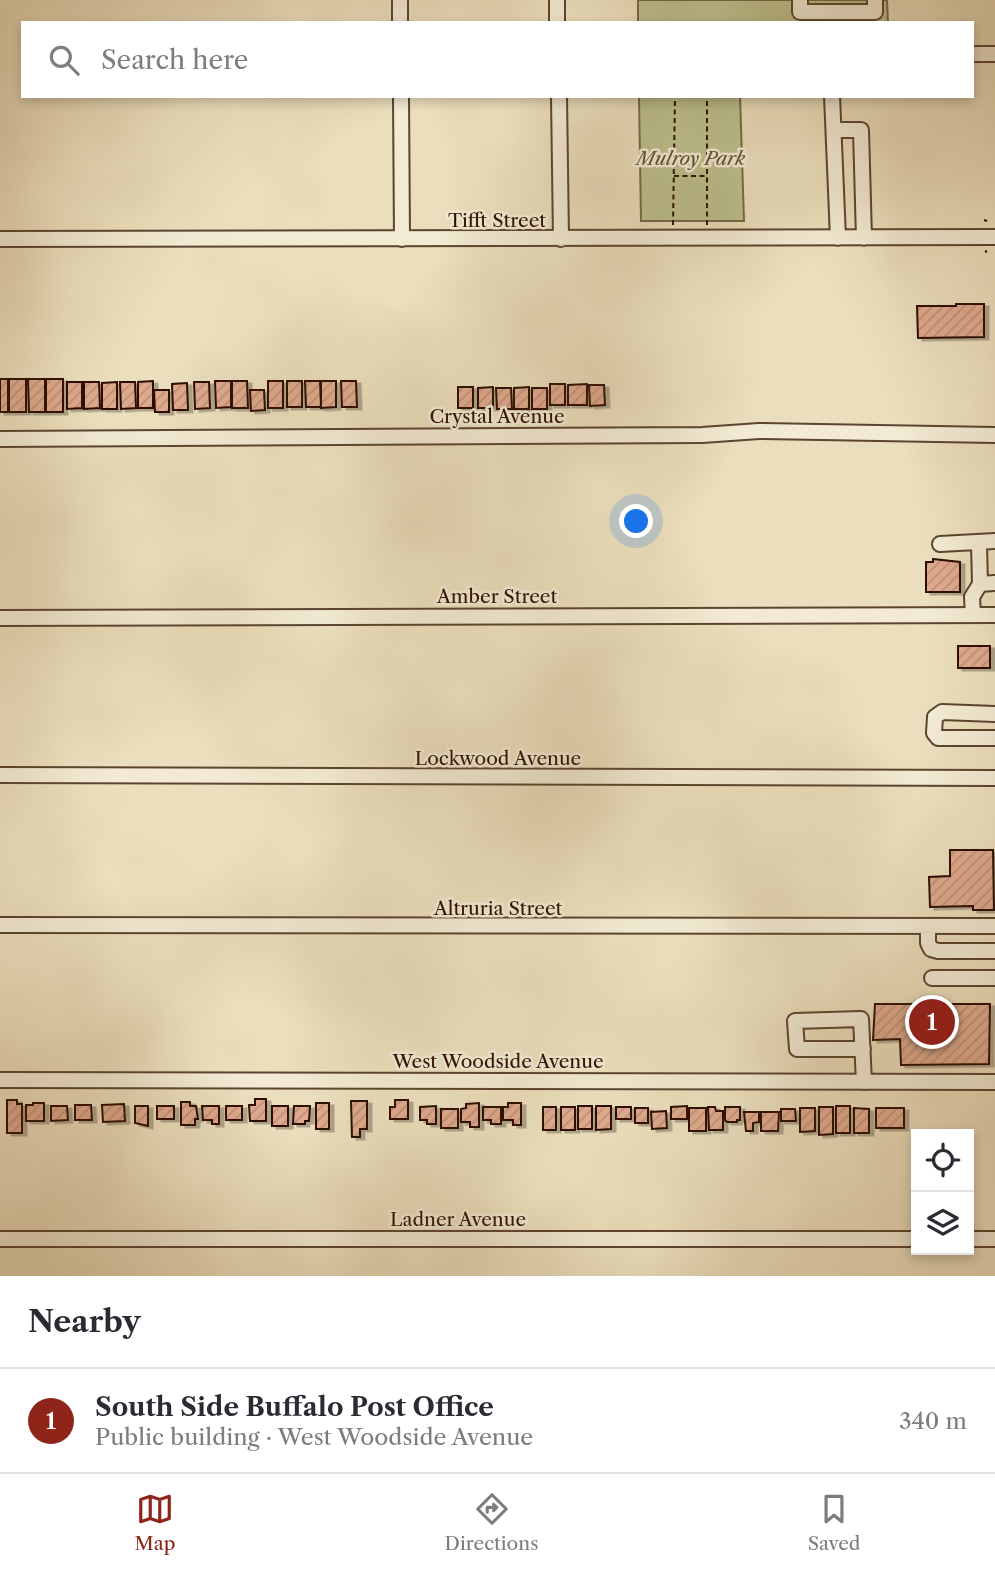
<!DOCTYPE html>
<html lang="en">
<head>
<meta charset="utf-8">
<style>
  :root { --surface:#fff; --page:#f7f7f7; --text:#2b2b33; --muted:#7c7c81; --line:#e1e1e2; --accent:#8f2418 }
  body { margin:0; font-family:"Libre Caslon Text",serif; background:var(--page); color:var(--text) }
  .controls { position:absolute; right:21px; bottom:21px; display:grid; overflow:hidden; border-radius:0px; box-shadow:0 4px 10px #0003 }
  .controls button { width:63px; height:63px; display:grid; place-items:center; padding:0; border:0; border-bottom:2px solid var(--line); background:var(--surface); color:var(--text); font:35px sans-serif }
  .you { position:absolute; left:637px; top:522px; width:24px; height:24px; margin:-18px; border:5px solid #fff; border-radius:50%; background:#1a73e8; box-shadow:0 0 0 10px #1a73e833 }
  .badge { display:grid; place-items:center; width:46px; height:46px; border-radius:50%; background:var(--accent); color:#fff; font-size:23px; font-weight:700 }
  .pin { position:absolute; translate:-50% -50%; border:4px solid #fff; box-shadow:0 2px 7px #0006 }
  .list { margin:0; padding:0; list-style:none }
  h2 { display:flex; justify-content:space-between; align-items:center; height:91px; margin:0; padding:0 28px; font-size:30px }
  h2 small { font-size:23px; font-weight:400; color:var(--muted) }
  .list li { display:grid; grid-template-columns:46px 1fr auto; gap:21px; align-items:center; box-sizing:border-box; height:105px; padding:0 28px; border-top:2px solid var(--line) }
  .list b { display:block; font-size:26px; white-space:nowrap }
  .list p { margin:0; font-size:23px; white-space:nowrap; color:var(--muted) }
  .list em { font-size:23px; font-style:normal; color:var(--muted) }
  .icon { flex:none; width:38px; height:38px; fill:none; stroke:currentColor; stroke-width:2; stroke-linecap:round; stroke-linejoin:round }
  .map { position:relative; flex:none; width:995px; height:1276px; overflow:hidden }
  .search { position:absolute; background:var(--surface); box-shadow:0 4px 10px #0003; left:21px; right:21px; top:21px; height:77px; display:flex; align-items:center; gap:18px; box-sizing:border-box; padding:0 24px; border-radius:0px; color:var(--muted); font-size:26px }
  .sheet { height:196px; background:var(--surface) }
  nav { display:flex; justify-content:space-around; align-items:center; box-sizing:border-box; height:98px; border-top:2px solid var(--line); background:var(--surface); font-size:19px; color:var(--muted) }
  nav a { display:grid; justify-items:center; gap:4px }
  nav .on { color:var(--accent) }
  .map>svg:first-child { display:block }
</style>
</head>
<body>
<div class="map">
<svg width="995" height="1276" viewBox="0 0 995 1276">
  <defs>
    <pattern id="building-hatch" width="6" height="6" patternUnits="userSpaceOnUse" patternTransform="scale(1.75)"><rect width="6" height="6" fill="#dea98d"/><path d="M-1 1l2-2M0 6l6-6M5 7l2-2" fill="none" stroke="#bf9078"/></pattern>
    <filter id="shadow"><feDropShadow dx="4.5" dy="2.5" stdDeviation="0" flood-color="#0004"/></filter>
  </defs>
  <rect width="100%" height="100%" fill="#ebdebc"/>
  <filter id="stains"><feTurbulence type="fractalNoise" baseFrequency=".00286" numOctaves="4"/><feColorMatrix values="0 0 0 0 .2 0 0 0 0 .09 0 0 0 0 .02 0 0 0 .5 -.17"/></filter>
  <radialGradient id="worn" r=".72"><stop offset=".6" stop-color="#630" stop-opacity="0"/><stop offset="1" stop-color="#630" stop-opacity=".3"/></radialGradient>
  <!-- park -->
  <path fill="#bcc08d" stroke="#746846" stroke-width="2" d="M638,0H887L888,23H638Z
    M639,96H740L744,221H641Z"/>
  <!-- building -->
  <path fill="url(#building-hatch)" stroke="#2d1000" stroke-width="2" filter="url(#shadow)" d="M956,304H984V337L918,338L917,306H956Z
    M0,379H8V412H0Z
    M9,379H26V412H9Z
    M28,379H45V412H29Z
    M46,379H63V412H46Z
    M153,381V408H138V382Z
    M215,381H231V407L216,408Z
    M232,381H247L248,408H232Z
    M268,381H283V408H268Z
    M287,381H302V407H287Z
    M305,381H320L321,407H306Z
    M321,381H336V407L321,408Z
    M341,381H356L357,407H342Z
    M67,382H82V408L67,409Z
    M84,382H99L100,408L84,409Z
    M117,382V409H102V383Z
    M120,382H135L136,408L121,409Z
    M194,382H209L210,408L195,409Z
    M187,383L188,410H173L172,384Z
    M550,384H565V405H550Z
    M587,384V405H568V385Z
    M589,385H604L605,405L590,406Z
    M458,387H473V408H458Z
    M493,387V408H478V388Z
    M529,387V409H514V388Z
    M496,388H511L512,409H497Z
    M532,388H547V409H532Z
    M154,390H169V412H155Z
    M250,390H264L265,410L251,411Z
    M933,559L960,562V592H926V562H933Z
    M958,646H990V668H958Z
    M950,850H993L994,910H973V906L930,907L929,877L950,876Z
    M875,1004H990L989,1064L901,1065L900,1039L873,1040Z
    M255,1099H266V1121H250L249,1105H255Z
    M7,1100H17V1104H22V1133H7Z
    M395,1100H408V1119H390V1107H395Z
    M351,1101H367V1129H360V1137H352Z
    M181,1102H190V1106H196L198,1119H195V1125H181Z
    M33,1103H44V1121H26V1105H33Z
    M316,1103H329V1129H316Z
    M479,1103V1127H470V1122H461V1109L466,1108V1104Z
    M508,1103H521V1125H513V1120H503V1107H508Z
    M124,1104L125,1121L103,1122L102,1105Z
    M75,1105H91L92,1120H75Z
    M51,1106H67L68,1120L51,1121Z
    M135,1106H148V1126L135,1123Z
    M157,1106H174V1119H157Z
    M202,1106H219V1124H212V1120H203Z
    M226,1106H242V1120H226Z
    M272,1106H288V1126H272Z
    M294,1106H310L309,1121H305V1124H293Z
    M436,1106V1124H427V1120H420V1107Z
    M578,1106H592V1129H578Z
    M596,1106H611V1129L596,1130Z
    M687,1106V1119H671V1107Z
    M836,1106H850V1133H836Z
    M483,1107H501V1124H491V1120H483Z
    M543,1107H556V1130H543Z
    M561,1107H575V1130H561Z
    M616,1107H631V1119H616Z
    M708,1107H715L716,1111H723V1130H709Z
    M725,1107H740V1120H737V1122H727L725,1120Z
    M819,1107H833V1134L819,1135Z
    M635,1108H648V1123H635Z
    M689,1108H706V1131H689Z
    M800,1108H815V1131L800,1132Z
    M854,1108L869,1109V1133H854Z
    M876,1108H904V1128H876Z
    M441,1109H458V1128H441Z
    M781,1109H795L796,1121H781Z
    M666,1111L667,1128L652,1129L651,1112Z
    M744,1112H759V1122L753,1123V1131H746Z
    M761,1112H779L778,1131H761Z"/>
  <g fill="none" stroke-linecap="round" stroke-linejoin="round">
    <!-- minor casing -->
    <g stroke="#5c442f" stroke-width="18">
      <path id="minor" d="M400,0V23
        M557,0V23
        M800,0V12H875V0
        M972,54H995
        M401,96L402,239
        M559,96L561,239
        M832,96L838,238
        M834,130H861L864,238
        M0,239L995,237
        M0,439L702,435L759,431L995,435
        M940,544L995,541
        M980,584L995,583
        M973,615L972,597L980,584L979,544
        M0,618L995,615
        M995,714L942,712L935,717L934,733L938,738H995
        M0,775L995,778
        M0,925L995,926
        M928,927V943L931,949L938,951H995
        M932,978H995
        M863,1049H797L795,1021L861,1019L864,1082
        M0,1080L995,1082
        M0,1239H916
        M969,1239H995"/>
    </g>
    <!-- path -->
    <path stroke="#2d1000" stroke-width="2" stroke-dasharray="5 3.5" stroke-linecap="butt" d="M674,176H706
      M984,220L987,221
      M673,225L675,96
      M707,225V96
      M985,252L987,251"/>
    <!-- minor -->
    <use href="#minor" stroke="#f2ead3" stroke-width="14"/>
  </g>
  <g text-anchor="middle" dominant-baseline="central" stroke-width="5" stroke-linejoin="round" paint-order="stroke">
    <!-- park labels -->
    <g font-size="19" font-style="italic" fill="#5f4e31" stroke="#f2ead3">
      <text x="691" y="158">Mulroy Park</text>
    </g>
    <!-- street labels -->
    <g font-size="19" fill="#2d1000" stroke="#f2ead3">
      <text x="497" y="220">Tifft Street</text>
      <text x="497" y="416">Crystal Avenue</text>
      <text x="497" y="596">Amber Street</text>
      <text x="498" y="758">Lockwood Avenue</text>
      <text x="498" y="908">Altruria Street</text>
      <text x="498" y="1061">West Woodside Avenue</text>
      <text x="458" y="1219">Ladner Avenue</text>
    </g>
  </g>
  <rect width="100%" height="100%" filter="url(#stains)"/>
  <rect width="100%" height="100%" fill="url(#worn)"/>
</svg>
<div class="controls">
<button><svg class="icon" aria-label="locate" viewBox="0 0 24 24"><circle cx="12" cy="12" r="6"/><path d="M12 2v4M12 18v4M2 12h4M18 12h4"/></svg></button>
<button><svg class="icon" aria-label="layers" viewBox="0 0 24 24"><path d="M12 4l9 5-9 5-9-5zM3 14l9 5 9-5"/></svg></button>
</div>
<div class="you"></div>
<div class="pin badge" style="left:932px;top:1022px">1</div>
<div class="search"><svg class="icon" aria-label="search" viewBox="0 0 24 24"><circle cx="10" cy="10" r="6"/><path d="M15 15l6 6"/></svg>Search here</div>
</div>
<section class="sheet">
<h2>Nearby<small></small></h2>
<ul class="list">
<li><span class="badge">1</span><div><b>South Side Buffalo Post Office</b><p>Public building · West Woodside Avenue</p></div><em>340 m</em></li>
</ul>
</section>
<nav>
<a class="on"><svg class="icon" aria-label="map" viewBox="0 0 24 24"><path d="M3 6l6-2 6 2 6-2v14l-6 2-6-2-6 2zM9 4v14M15 6v14"/></svg>Map</a>
<a><svg class="icon" aria-label="directions" viewBox="0 0 24 24"><path d="M12 3l9 9-9 9-9-9zM9 14v-3h6M13 9l2 2-2 2"/></svg>Directions</a>
<a><svg class="icon" aria-label="saved" viewBox="0 0 24 24"><path d="M7 4h10v16l-5-4-5 4z"/></svg>Saved</a>
</nav>
</body>
</html>
